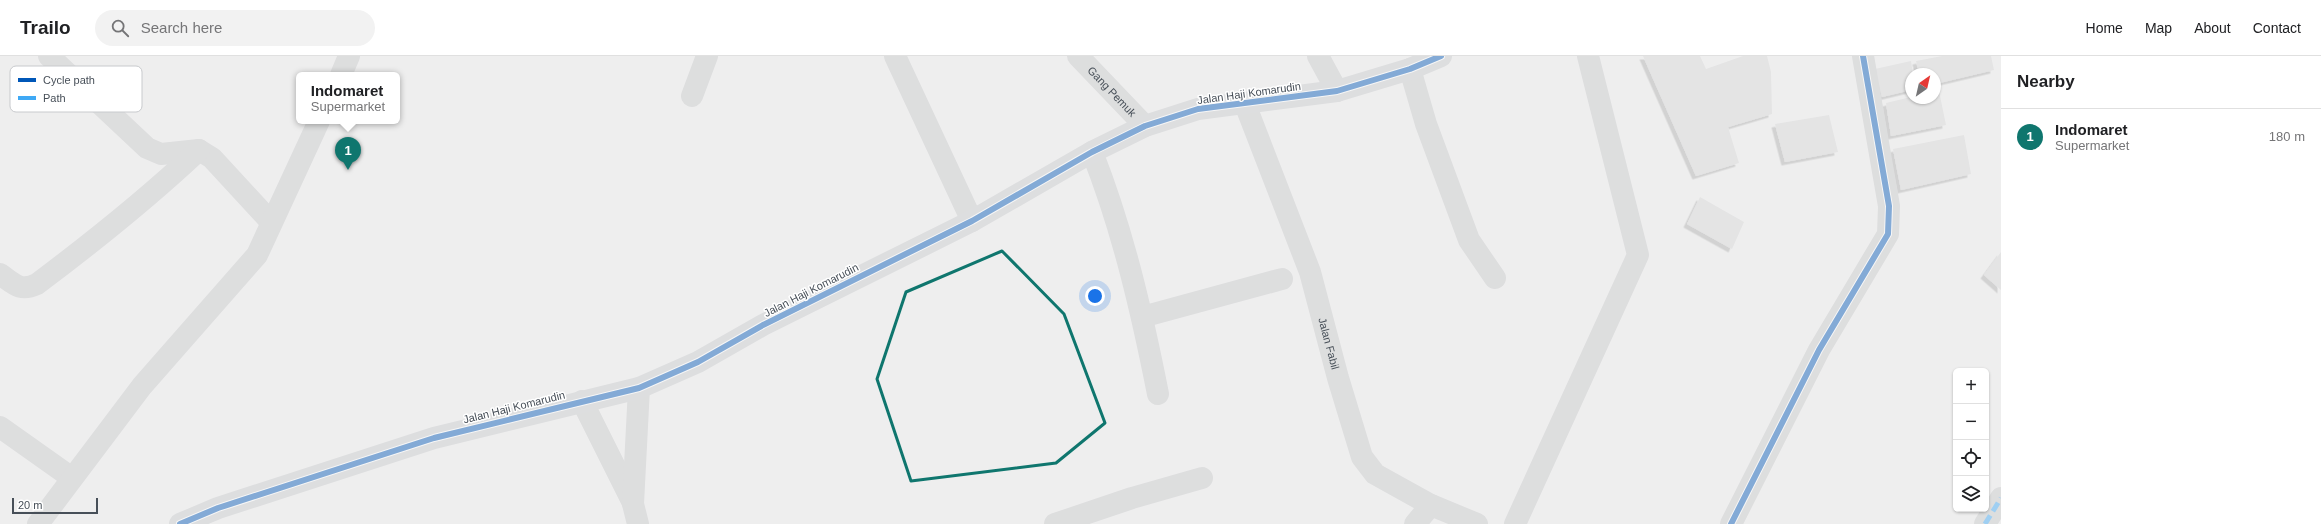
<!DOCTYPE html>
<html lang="en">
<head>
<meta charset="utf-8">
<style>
  :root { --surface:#fff; --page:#f2f2f2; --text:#202124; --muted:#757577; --line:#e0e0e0; --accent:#0f766e }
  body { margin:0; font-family:Helvetica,sans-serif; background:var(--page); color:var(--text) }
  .controls { position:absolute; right:12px; bottom:12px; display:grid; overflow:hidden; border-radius:6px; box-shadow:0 1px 3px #0004 }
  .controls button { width:36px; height:36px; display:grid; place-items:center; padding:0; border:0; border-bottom:1px solid var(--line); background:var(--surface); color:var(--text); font:20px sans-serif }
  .compass { position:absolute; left:1905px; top:12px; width:36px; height:36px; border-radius:50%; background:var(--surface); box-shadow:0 1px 3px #0004; rotate:34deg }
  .scale { position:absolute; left:12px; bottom:10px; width:86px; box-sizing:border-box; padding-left:4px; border:2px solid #474f58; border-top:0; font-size:11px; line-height:14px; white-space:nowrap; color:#474f58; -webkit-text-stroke:3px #fff; paint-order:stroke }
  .you { position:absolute; left:1095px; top:240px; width:14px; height:14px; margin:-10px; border:3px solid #fff; border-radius:50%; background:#1a73e8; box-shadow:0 0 0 6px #1a73e833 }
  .badge { display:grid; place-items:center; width:26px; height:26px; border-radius:50%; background:var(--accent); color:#fff; font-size:13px; font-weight:700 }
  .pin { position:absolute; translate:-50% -33px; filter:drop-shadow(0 1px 2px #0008) }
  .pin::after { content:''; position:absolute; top:21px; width:14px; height:12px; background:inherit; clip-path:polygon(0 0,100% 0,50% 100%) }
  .popup { position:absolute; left:296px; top:16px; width:104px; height:52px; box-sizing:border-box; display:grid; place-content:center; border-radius:6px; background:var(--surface); filter:drop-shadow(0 1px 3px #0005); font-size:13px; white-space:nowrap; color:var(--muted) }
  .popup b { font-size:15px; color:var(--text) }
  .popup::after { content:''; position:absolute; left:50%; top:100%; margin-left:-8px; border:8px solid transparent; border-top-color:var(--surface) }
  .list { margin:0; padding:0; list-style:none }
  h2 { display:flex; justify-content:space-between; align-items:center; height:52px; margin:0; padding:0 16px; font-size:17px }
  h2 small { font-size:13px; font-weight:400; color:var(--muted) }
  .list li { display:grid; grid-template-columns:26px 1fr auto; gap:12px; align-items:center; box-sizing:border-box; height:56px; padding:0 16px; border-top:1px solid var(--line) }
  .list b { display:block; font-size:15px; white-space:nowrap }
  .list p { margin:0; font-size:13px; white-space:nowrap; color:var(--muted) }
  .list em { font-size:13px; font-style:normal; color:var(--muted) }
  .icon { flex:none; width:22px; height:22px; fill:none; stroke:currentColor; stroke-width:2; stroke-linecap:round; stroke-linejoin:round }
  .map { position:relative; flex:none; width:2001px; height:468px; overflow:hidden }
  header { display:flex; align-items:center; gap:24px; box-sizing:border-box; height:56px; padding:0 20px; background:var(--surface); border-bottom:1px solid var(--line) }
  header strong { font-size:19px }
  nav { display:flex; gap:22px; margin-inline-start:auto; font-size:14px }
  .search { width:280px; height:36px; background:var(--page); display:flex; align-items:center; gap:10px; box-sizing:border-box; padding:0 14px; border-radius:22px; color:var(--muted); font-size:15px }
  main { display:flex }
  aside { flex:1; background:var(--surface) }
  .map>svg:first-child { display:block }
</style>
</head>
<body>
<header>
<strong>Trailo</strong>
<div class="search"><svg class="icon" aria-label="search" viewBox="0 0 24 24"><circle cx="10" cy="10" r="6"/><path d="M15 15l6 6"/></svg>Search here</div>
<nav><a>Home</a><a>Map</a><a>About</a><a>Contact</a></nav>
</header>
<main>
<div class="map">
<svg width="2001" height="468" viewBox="0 0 2001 468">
  <defs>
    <filter id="shadow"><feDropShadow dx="-3.5" dy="3.5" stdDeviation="0" flood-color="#0004"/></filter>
  </defs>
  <rect width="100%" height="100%" fill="#eee"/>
  <!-- building -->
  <path fill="#d7d7d8" filter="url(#shadow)" d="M1643,0H1700L1706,13L1743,0H1767L1771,16L1772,58L1728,71L1739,107L1696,120Z
    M1942,0H1991L1994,14L1935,28V18H1919L1916,5Z
    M1911,5L1913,18H1911V34L1882,41L1875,13Z
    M1939,35L1946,69L1891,80L1886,47L1911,41L1935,42V36Z
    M1829,59L1838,96L1785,106L1775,68Z
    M1964,79L1971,118L1901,134L1893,93Z
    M1700,141L1744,166L1732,193L1687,168Z
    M2001,196V234L1984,219Z"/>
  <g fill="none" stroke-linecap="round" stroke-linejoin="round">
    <!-- street -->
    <g stroke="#c8c9cb" stroke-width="22">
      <path d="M49,0L147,92L161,98L199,94L212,102L271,166"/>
      <path d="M895,0L972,165"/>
      <path id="s1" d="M1078,0L1145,70"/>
      <path d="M1318,0L1337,35"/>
      <path d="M1410,13L1426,68L1469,184L1495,222"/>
      <path d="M341,19L349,0"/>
      <path d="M692,40L707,0"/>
      <path id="s2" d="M1245,48L1310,216L1338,322L1362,401L1375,418L1431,449L1477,468"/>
      <path d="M1092,96C1123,174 1142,257 1158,338"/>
      <path d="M0,218C14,228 20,236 37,228C93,186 148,142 199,94"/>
      <path d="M1142,261L1282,223"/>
      <path d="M582,345L633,447"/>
      <path d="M0,371L72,422"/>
      <path d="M38,468L142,330L257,199L319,65"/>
      <path d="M638,468L633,448L639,332"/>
      <path d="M1055,468L1132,442L1202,422"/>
      <path d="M1415,468L1431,449"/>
      <path d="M1515,468L1638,199L1588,0"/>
      <path d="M1731,468L1819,294L1888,178L1889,150L1863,0"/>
      <path d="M1985,468L2001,442"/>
    </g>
    <!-- secondary -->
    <path stroke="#c8cacd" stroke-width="22" d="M180,468L218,452L434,382L639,332L698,306L763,269L972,165L1092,96L1145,70L1198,53L1337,35L1410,13L1441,0"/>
    <!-- quiet -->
    <path stroke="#3fa9f5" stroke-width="5" stroke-dasharray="10 5" stroke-linecap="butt" d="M1985,468L2001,442"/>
    <!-- cycleway casing -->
    <g stroke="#fff" stroke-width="8">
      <path id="cycleway" d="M180,468L218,452L434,382L639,332L698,306L763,269L972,165L1092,96L1145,70L1198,53L1337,35L1410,13L1441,0
        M1731,468L1819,294L1888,178L1889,150L1863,0"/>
    </g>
    <!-- cycleway -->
    <use href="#cycleway" stroke="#0057b8" stroke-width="6"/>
  </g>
  <!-- marked area -->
  <path d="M0 0H2001V468H0ZM1002,195L1064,258L1105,367L1056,407L911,425L877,323L906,236Z" fill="#eee" fill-opacity=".55" fill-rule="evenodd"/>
  <path fill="none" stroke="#0f766e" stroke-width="3" stroke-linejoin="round" d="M1002,195L1064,258L1105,367L1056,407L911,425L877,323L906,236Z"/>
  <g text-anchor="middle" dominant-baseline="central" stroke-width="3" stroke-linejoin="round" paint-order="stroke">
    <!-- street labels -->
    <g font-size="11" fill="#474f58" stroke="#fff">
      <text stroke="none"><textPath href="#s1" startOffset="49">Gang Pemuk</textPath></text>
      <text transform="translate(1249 37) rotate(-8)">Jalan Haji Komarudin</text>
      <text transform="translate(811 234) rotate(-27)">Jalan Haji Komarudin</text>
      <text stroke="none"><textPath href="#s2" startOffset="254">Jalan Fabil</textPath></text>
      <text transform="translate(514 351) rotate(-14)">Jalan Haji Komarudin</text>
    </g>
  </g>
  <!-- legend -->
  <rect x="10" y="10" width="132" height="46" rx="6" fill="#fff" stroke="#c8cacd" stroke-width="1"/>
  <rect x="18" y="22" width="18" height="4" fill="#0057b8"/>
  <rect x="18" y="40" width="18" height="4" fill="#3fa9f5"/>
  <g font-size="11" fill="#474f58">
    <text x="43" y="28">Cycle path</text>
    <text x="43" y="46">Path</text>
  </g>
</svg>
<div class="controls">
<button>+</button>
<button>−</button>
<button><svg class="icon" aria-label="locate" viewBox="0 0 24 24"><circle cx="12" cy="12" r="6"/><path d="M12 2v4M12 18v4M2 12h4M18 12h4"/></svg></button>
<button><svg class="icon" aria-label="layers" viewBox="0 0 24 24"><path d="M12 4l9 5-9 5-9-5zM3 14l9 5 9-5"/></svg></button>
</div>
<svg class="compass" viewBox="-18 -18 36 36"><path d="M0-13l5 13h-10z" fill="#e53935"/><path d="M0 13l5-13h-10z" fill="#757577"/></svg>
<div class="scale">20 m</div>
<div class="you"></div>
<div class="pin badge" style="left:348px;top:114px">1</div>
<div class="popup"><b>Indomaret</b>Supermarket</div>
</div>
<aside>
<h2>Nearby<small></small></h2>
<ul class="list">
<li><span class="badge">1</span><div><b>Indomaret</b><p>Supermarket</p></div><em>180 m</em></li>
</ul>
</aside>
</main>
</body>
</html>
